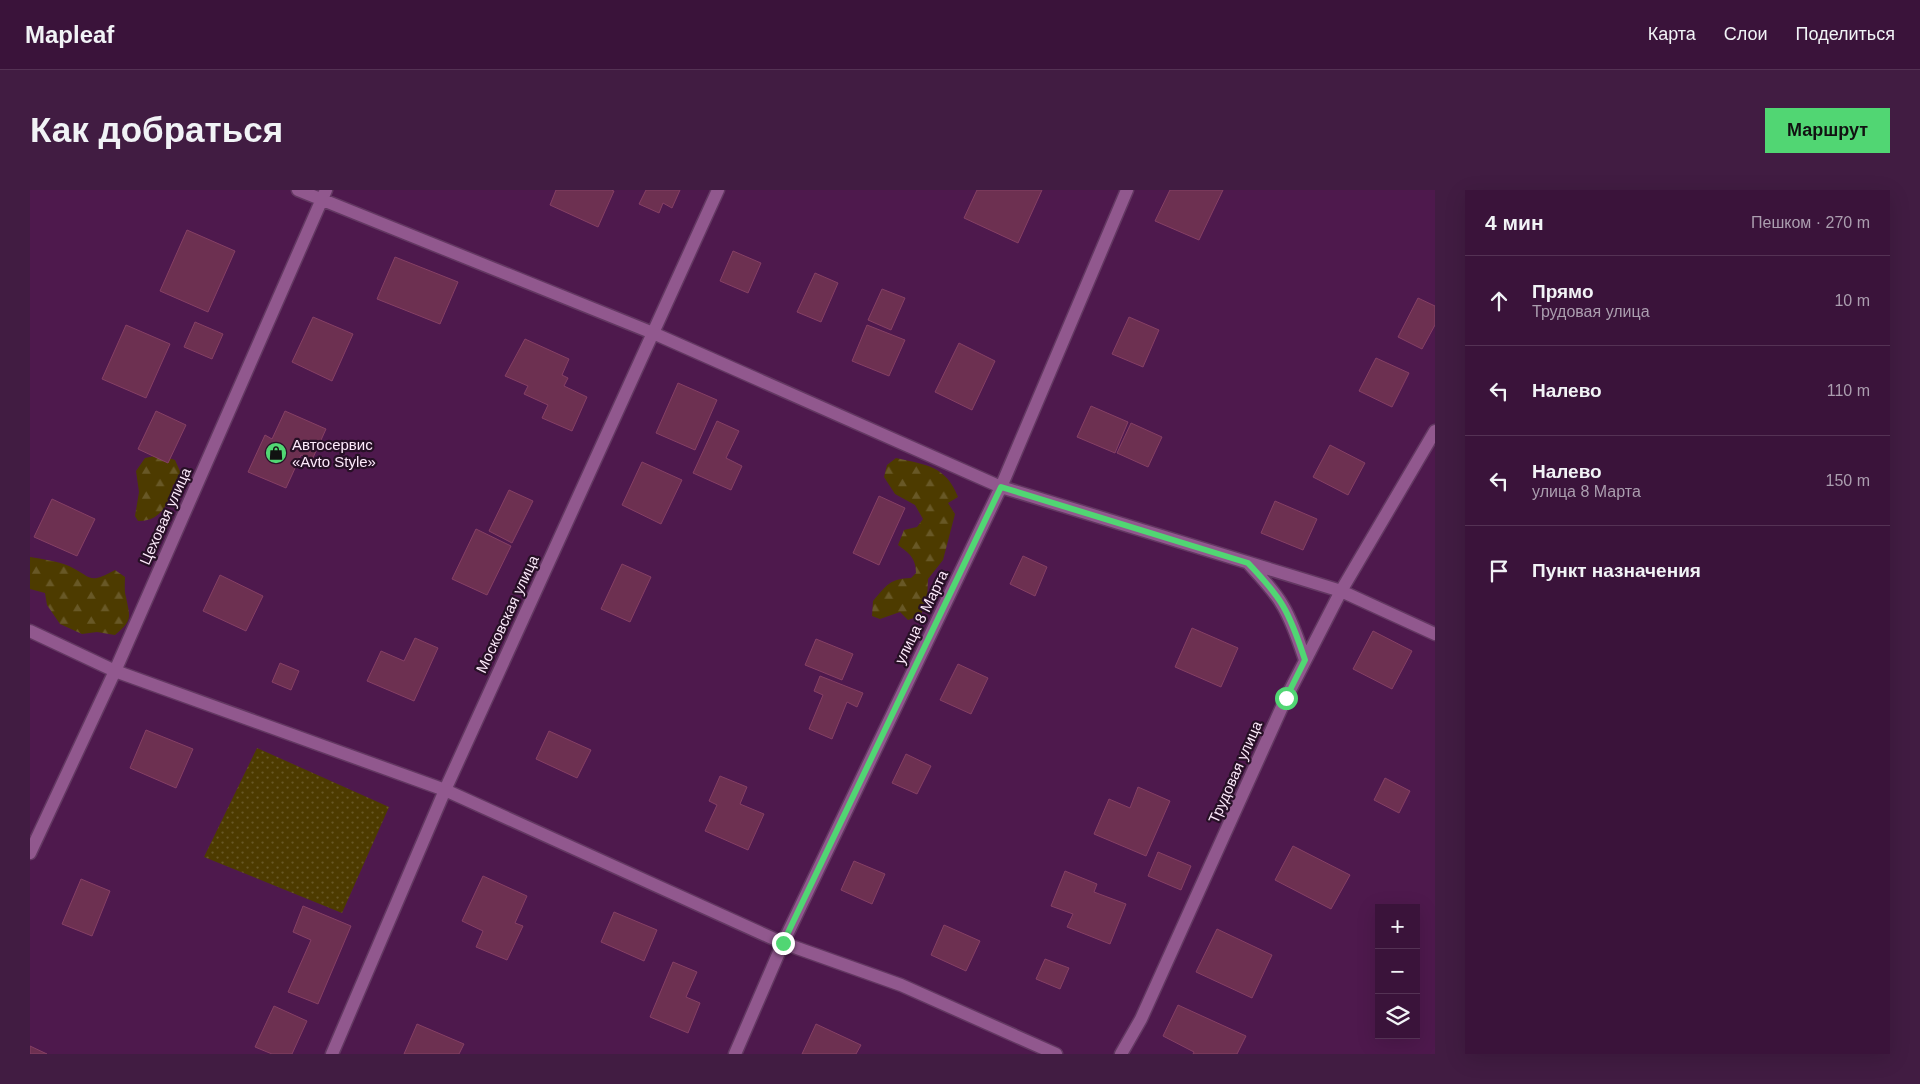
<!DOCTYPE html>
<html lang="ru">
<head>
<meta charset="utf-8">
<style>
  :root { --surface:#3a133a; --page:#411c42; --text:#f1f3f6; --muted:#ab9eaf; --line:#543254; --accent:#51d673 }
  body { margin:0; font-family:Arial,sans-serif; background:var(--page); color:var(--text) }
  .controls { position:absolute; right:15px; bottom:15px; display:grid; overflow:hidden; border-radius:0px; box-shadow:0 5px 20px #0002 }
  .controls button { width:45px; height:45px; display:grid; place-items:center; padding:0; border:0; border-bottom:1px solid var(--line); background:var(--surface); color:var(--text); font:25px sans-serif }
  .stop { position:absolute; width:15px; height:15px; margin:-11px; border:4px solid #51d673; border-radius:50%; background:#fff }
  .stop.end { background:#51d673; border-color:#fff; box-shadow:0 1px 5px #0008 }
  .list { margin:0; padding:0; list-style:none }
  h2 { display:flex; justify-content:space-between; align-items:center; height:65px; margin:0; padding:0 20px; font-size:21px }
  h2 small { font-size:16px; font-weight:400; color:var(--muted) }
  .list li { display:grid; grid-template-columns:32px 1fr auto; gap:15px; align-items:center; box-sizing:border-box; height:90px; padding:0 20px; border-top:1px solid var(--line) }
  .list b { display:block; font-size:19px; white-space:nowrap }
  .list p { margin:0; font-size:16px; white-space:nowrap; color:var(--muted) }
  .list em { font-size:16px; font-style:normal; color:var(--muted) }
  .icon { flex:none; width:28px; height:28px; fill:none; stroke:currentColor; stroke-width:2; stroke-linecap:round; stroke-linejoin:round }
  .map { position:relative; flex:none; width:1405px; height:864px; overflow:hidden; border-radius:0px }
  header { display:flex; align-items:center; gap:30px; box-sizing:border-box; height:70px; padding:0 25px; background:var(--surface); border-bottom:1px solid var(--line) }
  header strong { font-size:24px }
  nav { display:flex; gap:28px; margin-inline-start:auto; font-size:18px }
  .intro { display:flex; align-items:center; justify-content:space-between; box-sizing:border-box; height:120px; padding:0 30px }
  h1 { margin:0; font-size:35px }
  .button { padding:12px 22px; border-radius:0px; background:var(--accent); color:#111; font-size:18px; font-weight:700 }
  main { display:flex; gap:30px; padding:0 30px }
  aside { flex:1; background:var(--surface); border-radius:0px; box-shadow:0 5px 20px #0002 }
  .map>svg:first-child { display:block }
</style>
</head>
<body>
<header>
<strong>Mapleaf</strong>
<nav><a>Карта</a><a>Слои</a><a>Поделиться</a></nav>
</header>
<div class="intro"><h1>Как добраться</h1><a class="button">Маршрут</a></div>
<main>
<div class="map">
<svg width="1405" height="864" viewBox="0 0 1405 864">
  <defs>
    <pattern id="grass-dots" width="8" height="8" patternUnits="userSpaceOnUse" patternTransform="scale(1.25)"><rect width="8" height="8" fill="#4d3b00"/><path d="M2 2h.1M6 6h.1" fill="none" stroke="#685826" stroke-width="1.8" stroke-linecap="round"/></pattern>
    <pattern id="forest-firs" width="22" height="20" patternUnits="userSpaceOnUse" patternTransform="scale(1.25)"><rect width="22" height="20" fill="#4d3b00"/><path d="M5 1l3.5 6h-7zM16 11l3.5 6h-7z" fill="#685826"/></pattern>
  </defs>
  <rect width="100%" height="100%" fill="#4e194d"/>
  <!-- grass -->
  <path fill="url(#grass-dots)" d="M227,558L359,617L312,723L174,667Z"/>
  <!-- forest -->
  <path fill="url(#forest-firs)" d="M130,265L145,270L153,288L143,295C140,314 129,332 108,331L105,326L109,302L106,281L115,268Z
    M866,268C897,275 916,276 928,307L918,313L925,324L913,370L898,389L897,412L890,426L878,430L870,422L850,429L842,426L843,411C857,395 859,389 881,388L886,383C886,368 879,363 868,355L874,340L887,337L893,329L885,315L865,304L854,287L857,275Z
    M0,367C12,369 27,371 39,376C62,387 58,395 85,380L95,387C95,393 94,401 96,407C100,427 103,430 85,445L67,442L52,444L30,434L17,415L15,403L0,399Z"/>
  <!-- building -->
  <path fill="#6d3051" stroke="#864065" d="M526,0H581L584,1L568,37L520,15Z
    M616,0H650L642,18L633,13L629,23L609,14Z
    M947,0H1012L988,53L934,28Z
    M1140,0H1193L1169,50L1125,31Z
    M157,40L205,61L178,122L130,101Z
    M703,61L731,73L718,103L690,91Z
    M365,67L428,92L410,134L347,109Z
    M785,83L808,93L791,132L767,122Z
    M852,99L875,108L861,140L838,130Z
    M1388,108L1405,116V135L1392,159L1368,147Z
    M283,127L323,144L302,191L262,172Z
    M1099,127L1129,140L1113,177L1082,164Z
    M165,132L193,144L182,169L154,157Z
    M96,135L140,154L116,208L72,189Z
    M837,135L875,150L859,186L822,171Z
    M495,149L539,169L532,185L538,188L534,196L557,207L542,241L512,228L518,215L494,204L498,196L475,186Z
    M929,153L965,171L942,220L905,202Z
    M1346,168L1379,183L1362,217L1329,201Z
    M648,193L687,210L665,260L626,243Z
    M1061,216L1098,232L1085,263L1047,247Z
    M126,221L156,235L138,273L108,259Z
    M255,221L296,239L282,270L271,265L256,298L218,282L235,245L242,249Z
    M687,231L709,241L696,268L712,276L701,300L663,283Z
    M1101,233L1132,247L1118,277L1087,263Z
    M1300,255L1335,273L1318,305L1283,287Z
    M612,272L652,290L631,334L592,315Z
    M479,300L503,311L482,353L459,341Z
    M849,306L875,318L849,375L823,363Z
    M22,309L65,329L47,366L4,347Z
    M1245,311L1287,329L1273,360L1231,343Z
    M446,339L481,356L457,405L422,389Z
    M993,366L1017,377L1005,406L980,394Z
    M592,374L621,387L600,432L571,419Z
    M190,385L233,406L216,441L173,421Z
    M1162,438L1208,458L1191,497L1145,477Z
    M1343,441L1382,461L1362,499L1323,479Z
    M385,448L408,458L384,511L337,491L351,461L374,471Z
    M786,449L823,464L812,490L775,475Z
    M250,473L269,481L261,500L242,492Z
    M928,474L958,488L941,524L910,510Z
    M790,486L833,503L827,517L817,512L802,549L779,539L793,505L784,501Z
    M116,540L163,559L146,598L100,578Z
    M519,541L561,560L547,588L506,569Z
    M876,564L901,576L887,604L862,593Z
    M690,586L717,597L710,614L734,624L718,660L675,641L687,615L679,611Z
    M1355,588L1380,601L1369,623L1344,610Z
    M1108,597L1140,611L1116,666L1064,644L1079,609L1100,618Z
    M1263,656L1320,685L1301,719L1245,690Z
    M1128,662L1161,676L1151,700L1118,686Z
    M824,671L855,684L842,714L811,700Z
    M1035,681L1067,694L1064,702L1096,714L1080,754L1037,737L1043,724L1021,716Z
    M453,686L497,706L485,733L493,736L477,770L446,757L453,741L432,731Z
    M51,689L80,701L62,746L32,734Z
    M273,716L321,736L288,814L258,802L281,750L263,742Z
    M584,722L627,740L614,771L571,752Z
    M914,735L950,751L936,781L901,765Z
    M1187,739L1242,765L1222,808L1166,782Z
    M1015,769L1039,778L1030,799L1006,789Z
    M643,772L667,782L656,807L670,813L658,843L620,827Z
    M1148,815L1216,846L1207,864H1163L1164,862L1133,846Z
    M244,816L277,831L262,864H242L225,857Z
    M387,834L434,854L429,864H374Z
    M786,834L831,855L826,864H772Z
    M0,856L17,864H0Z"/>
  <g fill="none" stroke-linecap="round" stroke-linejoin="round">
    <!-- minor casing -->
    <g stroke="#633862" stroke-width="15">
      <path id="minor" d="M268,0L623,143L971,297L1311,401L1405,444
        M1218,373C1230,386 1244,400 1253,416C1263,433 1269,452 1275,470
        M0,441L85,481L415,600L753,753L871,795L1026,864
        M0,663L85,481L296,0
        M302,864L415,600L688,0
        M705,864L753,753L971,297L1097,0
        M1091,864L1111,829L1256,508L1311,401L1405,241"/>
    </g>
    <!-- minor -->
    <use href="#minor" stroke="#91588e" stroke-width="12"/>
  </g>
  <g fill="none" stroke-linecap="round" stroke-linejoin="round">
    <!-- route -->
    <path stroke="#51d673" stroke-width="6" d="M753,753L971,297L1218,373C1230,386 1244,400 1253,416C1263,433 1269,452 1275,470L1256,508"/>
  </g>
  <!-- icons -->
  <defs>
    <g id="shop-disc" transform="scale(1.125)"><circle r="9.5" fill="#51d673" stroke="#271026"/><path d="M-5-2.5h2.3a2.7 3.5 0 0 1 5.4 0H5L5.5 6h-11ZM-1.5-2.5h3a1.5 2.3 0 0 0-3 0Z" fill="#111"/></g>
  </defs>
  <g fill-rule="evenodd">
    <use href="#shop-disc" x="246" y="263"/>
  </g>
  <g text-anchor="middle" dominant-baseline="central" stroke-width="4.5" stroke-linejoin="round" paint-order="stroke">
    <!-- poi labels -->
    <g font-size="15" fill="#fdeafb" stroke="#271026" text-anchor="start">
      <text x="262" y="254">Автосервис<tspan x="262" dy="17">«Avto Style»</tspan></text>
    </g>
    <!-- street labels -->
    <g font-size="15" fill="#fdeafb" stroke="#271026">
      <text transform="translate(135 326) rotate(-66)">Цеховая улица</text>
      <text transform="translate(477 424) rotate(-65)">Московская улица</text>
      <text transform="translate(891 427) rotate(-64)">улица 8 Марта</text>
      <text transform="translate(1205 582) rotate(-66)">Трудовая улица</text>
    </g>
  </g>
</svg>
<div class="controls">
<button>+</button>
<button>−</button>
<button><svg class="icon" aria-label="layers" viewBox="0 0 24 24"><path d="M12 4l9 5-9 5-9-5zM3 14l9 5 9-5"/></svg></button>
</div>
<div class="stop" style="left:1256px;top:508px"></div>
<div class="stop end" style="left:753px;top:753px"></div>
</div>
<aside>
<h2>4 мин<small>Пешком · 270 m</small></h2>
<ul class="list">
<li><svg class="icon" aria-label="ahead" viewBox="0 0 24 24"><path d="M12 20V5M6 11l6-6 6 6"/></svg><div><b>Прямо</b><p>Трудовая улица</p></div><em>10 m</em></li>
<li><svg class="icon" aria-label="left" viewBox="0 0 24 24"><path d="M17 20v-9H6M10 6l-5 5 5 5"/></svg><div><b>Налево</b></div><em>110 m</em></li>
<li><svg class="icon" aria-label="left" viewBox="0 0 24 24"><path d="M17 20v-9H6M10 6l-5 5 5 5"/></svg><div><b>Налево</b><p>улица 8 Марта</p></div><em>150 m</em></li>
<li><svg class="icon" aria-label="arrive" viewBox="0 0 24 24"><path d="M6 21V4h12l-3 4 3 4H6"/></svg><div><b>Пункт назначения</b></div></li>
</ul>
</aside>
</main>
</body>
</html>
